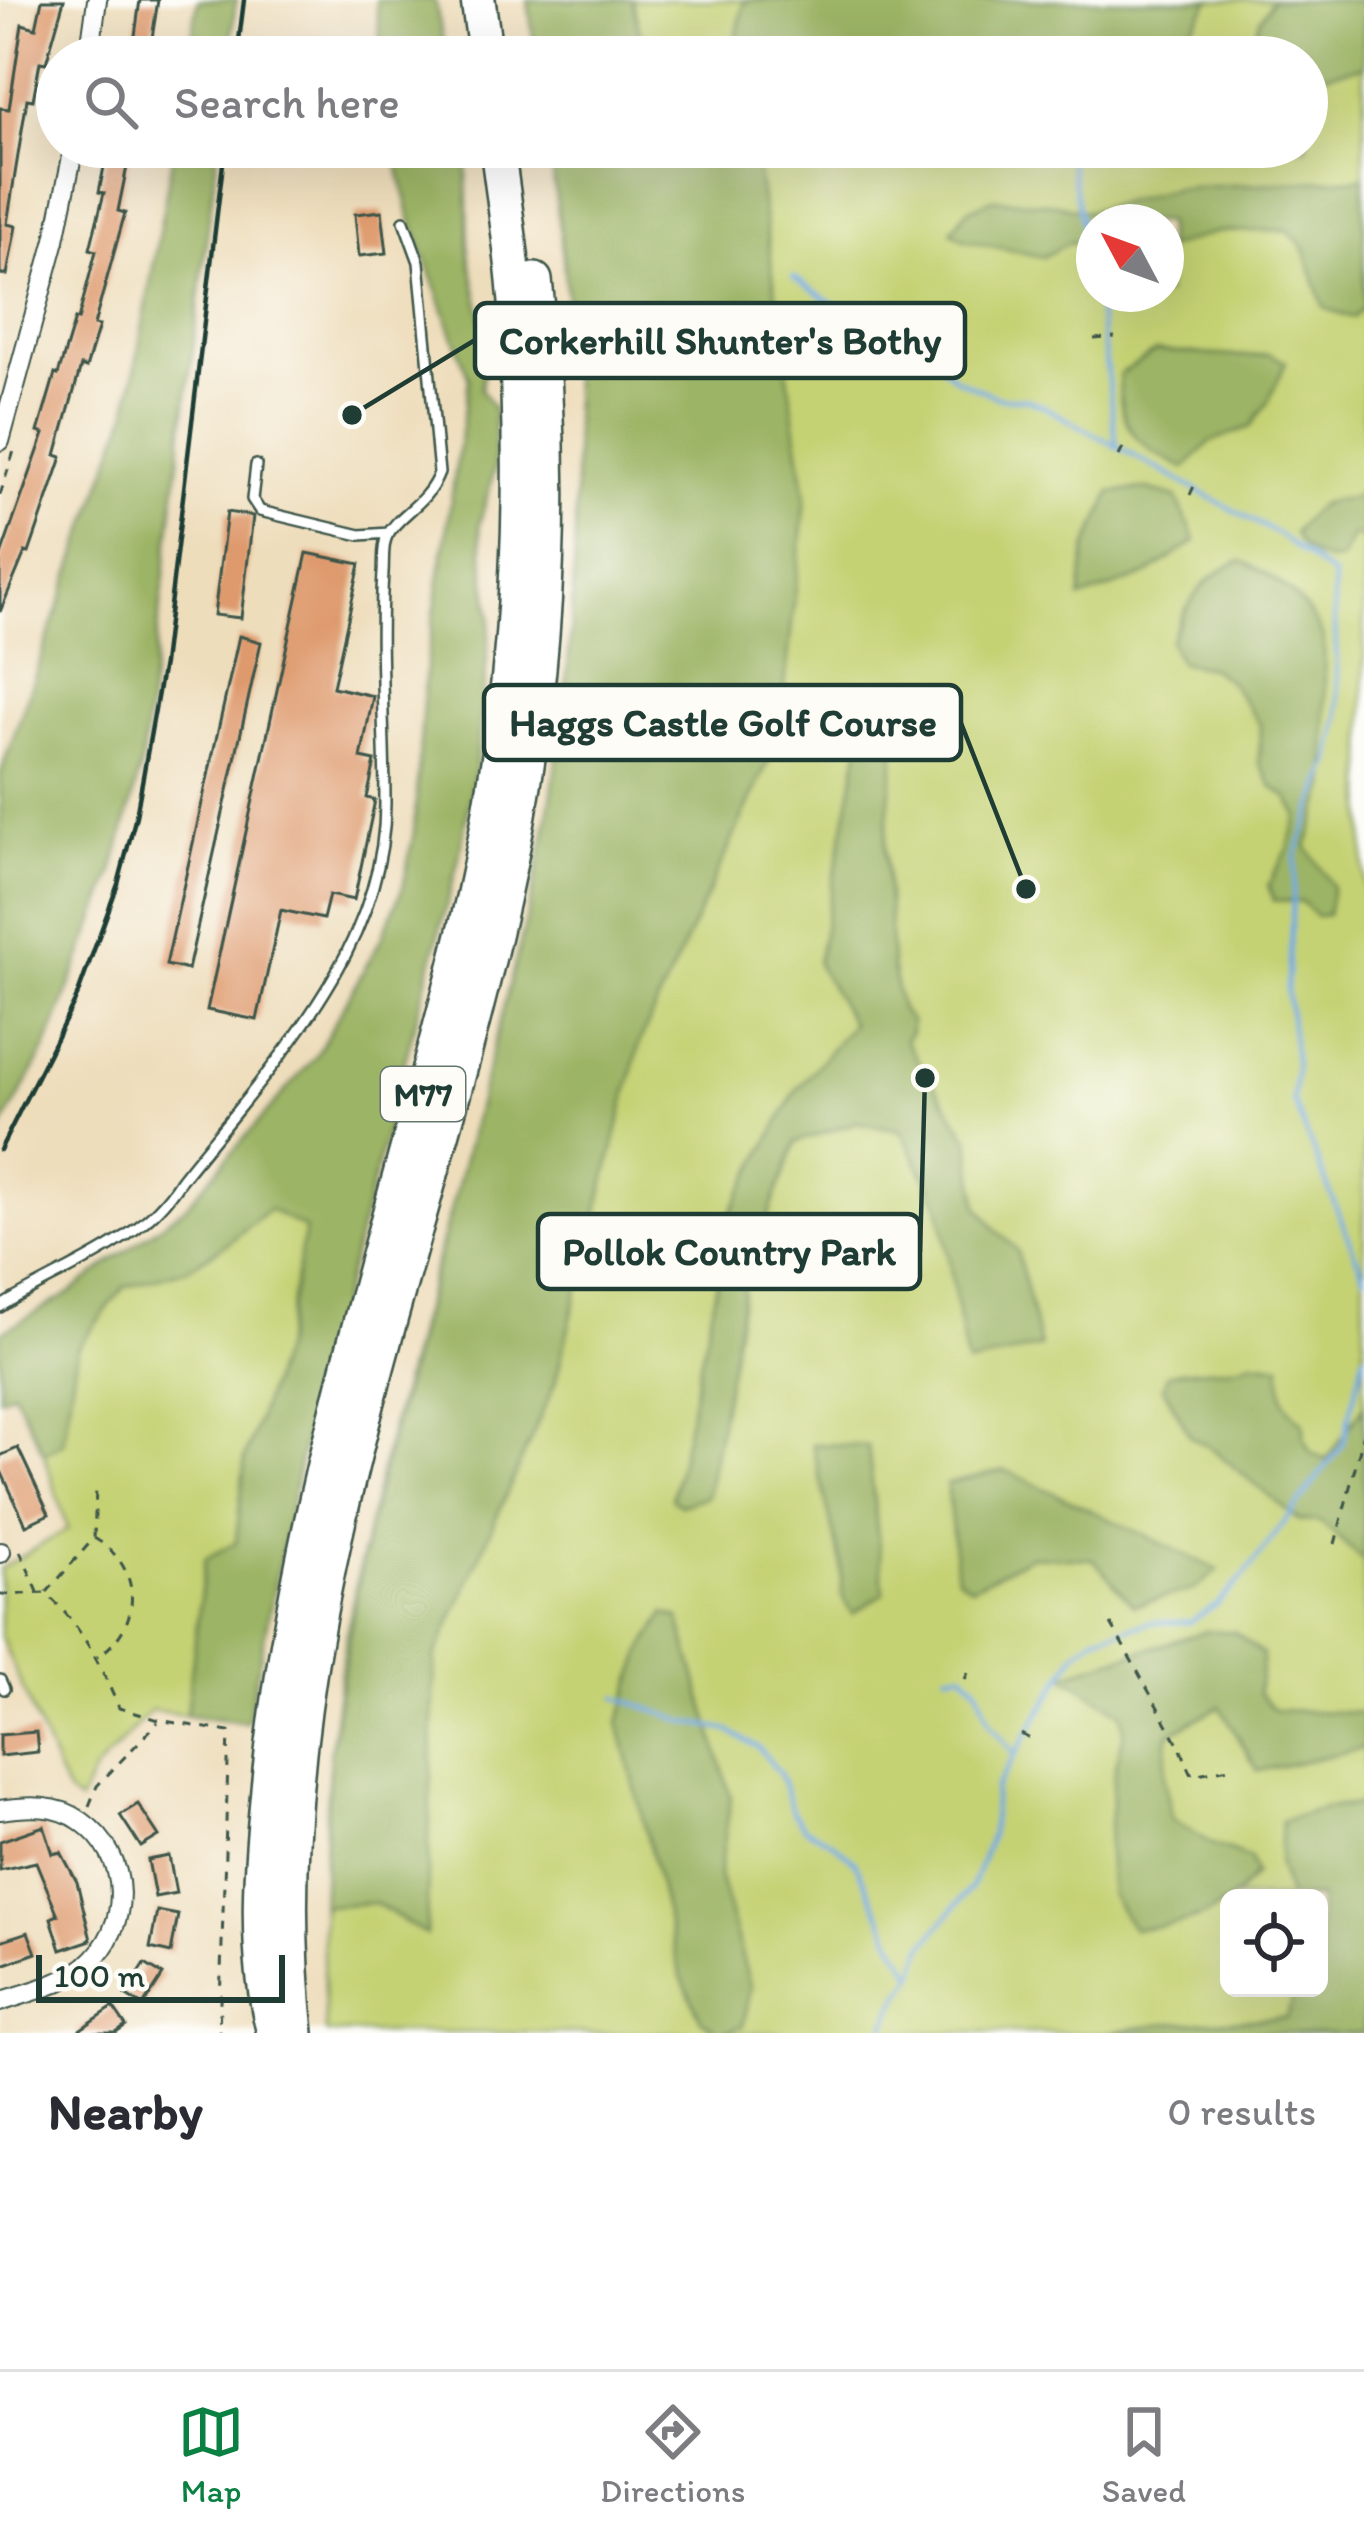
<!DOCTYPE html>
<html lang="en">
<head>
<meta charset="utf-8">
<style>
  :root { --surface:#fff; --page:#f7f7f7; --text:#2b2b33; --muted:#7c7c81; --line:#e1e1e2; --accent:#0b8043 }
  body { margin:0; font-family:Itim,sans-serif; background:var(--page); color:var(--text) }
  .controls { position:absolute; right:36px; bottom:36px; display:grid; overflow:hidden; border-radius:18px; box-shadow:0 12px 48px #0002 }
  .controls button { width:108px; height:108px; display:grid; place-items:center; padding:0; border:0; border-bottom:3px solid var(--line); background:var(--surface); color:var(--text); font:60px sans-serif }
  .compass { position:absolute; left:1076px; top:204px; width:108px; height:108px; border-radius:50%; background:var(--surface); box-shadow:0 12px 48px #0002; rotate:311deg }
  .scale { position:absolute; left:36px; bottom:30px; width:249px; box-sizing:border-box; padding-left:12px; border:6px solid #1f3d34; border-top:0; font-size:33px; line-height:42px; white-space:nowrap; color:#1f3d34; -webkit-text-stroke:9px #fdfcf7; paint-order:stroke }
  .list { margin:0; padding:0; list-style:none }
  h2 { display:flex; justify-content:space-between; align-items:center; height:156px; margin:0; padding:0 48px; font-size:51px }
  h2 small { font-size:39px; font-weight:400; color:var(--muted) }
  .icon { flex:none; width:66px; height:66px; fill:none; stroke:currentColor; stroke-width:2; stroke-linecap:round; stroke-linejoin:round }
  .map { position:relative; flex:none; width:1364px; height:2033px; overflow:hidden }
  .search { position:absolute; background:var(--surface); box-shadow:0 12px 48px #0002; left:36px; right:36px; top:36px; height:132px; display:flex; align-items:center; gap:30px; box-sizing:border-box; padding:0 42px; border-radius:66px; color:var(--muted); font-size:45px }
  .sheet { height:336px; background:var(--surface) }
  nav { display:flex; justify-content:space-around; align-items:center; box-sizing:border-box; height:168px; border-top:3px solid var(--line); background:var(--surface); font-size:33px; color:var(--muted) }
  nav a { display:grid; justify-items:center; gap:6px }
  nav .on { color:var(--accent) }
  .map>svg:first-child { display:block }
</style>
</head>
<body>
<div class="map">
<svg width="1364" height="2033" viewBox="0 0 1364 2033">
  <rect width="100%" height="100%" fill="#fdfcf7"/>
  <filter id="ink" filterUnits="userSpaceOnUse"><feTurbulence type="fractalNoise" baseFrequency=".00833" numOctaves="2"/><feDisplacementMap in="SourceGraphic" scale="24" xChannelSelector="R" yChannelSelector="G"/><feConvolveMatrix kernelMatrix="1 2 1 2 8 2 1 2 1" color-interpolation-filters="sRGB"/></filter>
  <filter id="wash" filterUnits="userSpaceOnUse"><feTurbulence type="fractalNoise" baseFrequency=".004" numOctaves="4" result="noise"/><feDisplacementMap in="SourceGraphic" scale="48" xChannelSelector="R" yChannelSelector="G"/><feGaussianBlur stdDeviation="2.7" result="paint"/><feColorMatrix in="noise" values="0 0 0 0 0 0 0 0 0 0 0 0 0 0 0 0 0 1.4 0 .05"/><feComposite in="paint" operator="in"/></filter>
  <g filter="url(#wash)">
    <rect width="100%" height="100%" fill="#edb"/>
    <!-- green -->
    <path fill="#c5d273" stroke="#728854" stroke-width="3" fill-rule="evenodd" d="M528,0H1364V2033H326C319,1911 323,1789 341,1668C384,1392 485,1128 542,856C590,623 584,381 549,147H1307V57H536ZM1094,222H1166V294H1094ZM1229,1898H1319V1988H1229Z
      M269,1208L305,1229L283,1345L245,1458L236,1543L205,1559L186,1715L151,1710L94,1772L79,1802L67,1794L0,1635V1569L68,1529L44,1454L63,1442L77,1348L124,1287L187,1269L228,1243Z"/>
    <!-- forest -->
    <path fill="#9cb465" stroke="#5e784c" stroke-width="3" d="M198,0H236L229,57H189Z
      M376,0H435L446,57H382Z
      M528,0H632L646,57H536Z
      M751,0H1210L1174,57H732L744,2Z
      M1272,0H1364V66L1307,78V57H1249L1260,20Z
      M174,147H218L141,765L112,876L47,1046L0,1132V775L128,410Z
      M394,147H463L467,170L469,254L487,344L481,389L494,409L495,468L479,525L491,618L476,764L458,862L304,1440L247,1722L186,1715L205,1559L236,1542L245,1458L283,1345L305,1229L269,1209L228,1243L187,1269L124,1287L77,1348L63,1443L44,1454L13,1391L0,1398V1333L68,1294L184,1208L316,1056L382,937L403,887L414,832L425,675L469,379L410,216Z
      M549,147H754L806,498L779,738L640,1041L555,1383L435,1658L426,1935L375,1903L322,1906L330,1755L367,1531L528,913C588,661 587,403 549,147Z
      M1364,178V306L1353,318L1324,308L1303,246L1287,230L1217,232L1170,247L1166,246V222H1094V243L1070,242L1043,257L964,240L951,231L966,211L993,199L1057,204L1085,212L1176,188Z
      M1156,351C1178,352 1253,360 1268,354L1286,362L1268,402L1250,427L1210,442L1185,468C1138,447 1116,428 1120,374Z
      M1147,489L1176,497L1196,541L1146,575L1080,599L1086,549L1111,492Z
      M1364,490V538L1352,536L1341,560C1321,563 1302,553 1294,533C1305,518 1316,503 1335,500C1348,498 1353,500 1364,490Z
      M1242,561C1276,576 1310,604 1324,640L1327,786L1307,847L1332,886L1327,915L1316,916L1302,902L1274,901L1268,885L1288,849L1298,815L1288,798L1273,787L1259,763L1260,725L1229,681L1211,668L1179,662L1170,641C1186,606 1204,572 1242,561Z
      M884,708L899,717L885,846L892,966L901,1010L911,1021V1032L905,1040L969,1138L978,1206L996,1230L1017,1250L1040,1347L967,1365L939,1204L901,1130L857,1122L796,1142L746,1276L707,1496L681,1505L672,1499L732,1210L795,1092L852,1024L817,963L867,711Z
      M1252,1361L1281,1365C1280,1390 1283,1409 1304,1423V1438L1310,1452L1326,1460L1364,1406V1561L1321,1522L1298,1520L1214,1450L1191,1437L1163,1387L1167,1374C1196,1366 1225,1373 1252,1361Z
      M812,1444L868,1446L884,1593L853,1614L842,1596L841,1564Z
      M1005,1470L1218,1570L1194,1590L1133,1605L1093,1559L1031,1556L972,1587L957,1577L947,1484Z
      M665,1613L679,1618L731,1797L719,1875L751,1988L743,2026L719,2033L701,2019L681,1976L619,1722L642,1652Z
      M1206,1631L1235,1632L1263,1655L1258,1693L1274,1710L1364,1713V1748L1258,1771L1220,1706L1168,1735L1165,1776L1171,1818L1212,1844L1250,1858L1255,1874C1220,1918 1188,1924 1133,1929L1111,1896L1108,1848L1115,1770L1124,1733L1122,1713L1063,1675Z
      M1364,1804V2033H1106L1160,2024L1286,2017L1297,1988H1319V1898H1289L1279,1865L1281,1821L1324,1808Z"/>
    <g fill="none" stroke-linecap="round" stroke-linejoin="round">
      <!-- stream -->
      <path stroke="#72aae1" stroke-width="4.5" d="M1067,147L1102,335L1117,448
        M793,277L840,308L928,354L956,379L1000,398L1026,399L1043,406L1277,534L1333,576L1339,716L1331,760L1296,855L1287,990L1296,1068L1293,1101L1364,1276
        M947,1674L962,1672L977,1686L990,1722L1015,1756
        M617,1697L686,1722L725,1729L759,1748L780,1774L792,1811L804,1827L832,1842L855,1862L898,1951L914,1976
        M883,2033L895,2004L914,1976L924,1945L972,1886L991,1835L995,1789L1075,1654L1095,1637L1151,1622H1190L1217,1604L1243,1577L1343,1444L1364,1355"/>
    </g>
    <g id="blocks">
      <!-- building -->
      <path fill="#de996c" d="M42,0H64L46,63L40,62L33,100L27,99L7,224L16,226L7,275L0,274V108L9,109L22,24L36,28Z
        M140,0H158L149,57H132Z
        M108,147H131L118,211L125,213L94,325L99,326L86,368L81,366L56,455L62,457L29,553L25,552L0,612V558L44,434L38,432L55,374L58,375L75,319L78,320L96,251L90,249L104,193L99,192Z
        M382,211L387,253L359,256L355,214Z
        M227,512L253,516L241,618L214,615Z
        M307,553L360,564L333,687L373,696L361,758L375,761L367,798L375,800L354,900L329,895L323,919L281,910L257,1020L207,1010Z
        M239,636L261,642L188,970L166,965Z
        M18,1448L49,1514L26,1525L0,1469V1456Z
        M36,1732L38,1752L0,1756V1735Z
        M138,1804L159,1836L141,1847L120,1815Z
        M44,1826L53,1854L61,1852L77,1882L91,1940L61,1950L51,1918L58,1915L36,1862L0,1870V1841Z
        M169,1856L176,1893L155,1897L148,1860Z
        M157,1911L178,1915L171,1953L150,1948Z
        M28,1932L36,1953L0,1966V1941Z
        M145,1964L163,1975L143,2006L125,1995Z
        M113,2007L126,2026L116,2033H75Z"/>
    </g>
  </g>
  <g filter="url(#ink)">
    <use href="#blocks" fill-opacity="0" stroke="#3e5548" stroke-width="3"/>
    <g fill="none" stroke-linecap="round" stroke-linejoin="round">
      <!-- lane casing -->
      <g stroke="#3e5548" stroke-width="14">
        <path id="lane" d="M256,465L252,499L260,511L360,535L389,533
          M0,1307C60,1269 142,1244 180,1181C267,1070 386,953 385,802C385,726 378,649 383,573C384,562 382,546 387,536C398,514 427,505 439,473L419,262L404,221
          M0,1680L4,1689"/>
      </g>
      <!-- street casing -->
      <g stroke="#3e5548" stroke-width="22">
        <path id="street" d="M89,57L97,0
          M0,441L55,240L74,147
          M0,1553L1,1552
          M0,1810C27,1806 58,1804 81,1821C132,1857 132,1927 86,1966C62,1985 28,1992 0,2002"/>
      </g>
      <!-- highway casing -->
      <g stroke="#3e5548" stroke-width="38">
        <path id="highway" d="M478,0L486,57
          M274,2033C252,1949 261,1856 270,1770C302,1472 404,1188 473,898C510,731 524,563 518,392C517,359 519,325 515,292C511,243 503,195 497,147
          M297,2033C255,1643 420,1273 502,900C547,697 560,487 535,280"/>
      </g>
      <!-- path -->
      <path stroke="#3e5548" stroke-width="3" stroke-dasharray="9 9" stroke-linecap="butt" d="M1094,339L1115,337
        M1119,456L1125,444
        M0,495L14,451
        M1190,495L1194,486
        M94,1538C143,1566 144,1626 97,1657
        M1335,1544L1364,1433
        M20,1551L38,1592
        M47,1592L94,1538L96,1489
        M0,1595L46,1593C84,1629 98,1661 119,1708L159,1720L229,1732L219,2033
        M1111,1624L1179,1745L1192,1775L1234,1767
        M965,1679L968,1673
        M1021,1734L1034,1741
        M89,1806L97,1786L158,1722"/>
      <!-- lane -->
      <use href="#lane" stroke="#fff" stroke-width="9"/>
      <!-- street -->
      <use href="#street" stroke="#fff" stroke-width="18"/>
      <!-- highway -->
      <use href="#highway" stroke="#fff" stroke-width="33"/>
      <!-- rail -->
      <path stroke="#1f3d34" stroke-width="4.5" d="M237,57L244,0
        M0,1150L76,999L118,884L136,816L163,664L225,147"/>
    </g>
  </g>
  <g text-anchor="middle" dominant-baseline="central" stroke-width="9" stroke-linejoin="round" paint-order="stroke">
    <!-- shield labels -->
    <rect fill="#fdfcf7" stroke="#62766e" stroke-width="3" x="381" y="1067" width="84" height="54" rx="9"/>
    <g font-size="33" font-weight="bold" fill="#1f3d34">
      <text x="423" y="1094">M77</text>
    </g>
  </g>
  <!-- callouts -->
  <path fill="none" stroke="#1f3d34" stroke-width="4.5" d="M352 415L475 340M1026 889L961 723M925 1078L920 1252"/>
  <g fill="#1f3d34" stroke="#fdfcf7" stroke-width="4.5">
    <circle cx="352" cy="415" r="12"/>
    <circle cx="1026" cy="889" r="12"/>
    <circle cx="925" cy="1078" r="12"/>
  </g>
  <g fill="#fdfcf7" stroke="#1f3d34" stroke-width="4.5">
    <rect x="475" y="303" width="490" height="75" rx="12"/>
    <rect x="484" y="685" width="477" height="75" rx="12"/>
    <rect x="538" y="1214" width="382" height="75" rx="12"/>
  </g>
  <g font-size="39" text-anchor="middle" font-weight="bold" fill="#1f3d34">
    <text x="720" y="354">Corkerhill Shunter's Bothy</text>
    <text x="723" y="736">Haggs Castle Golf Course</text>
    <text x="729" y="1265">Pollok Country Park</text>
  </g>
</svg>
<div class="controls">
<button><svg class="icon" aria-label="locate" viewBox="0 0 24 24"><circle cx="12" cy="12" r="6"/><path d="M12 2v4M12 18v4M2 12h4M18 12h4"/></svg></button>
</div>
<svg class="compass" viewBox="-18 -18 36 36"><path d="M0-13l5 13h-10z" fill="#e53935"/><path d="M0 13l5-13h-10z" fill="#7c7c81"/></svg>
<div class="scale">100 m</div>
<div class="search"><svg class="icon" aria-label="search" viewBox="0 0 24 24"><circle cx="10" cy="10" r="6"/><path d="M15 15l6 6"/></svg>Search here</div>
</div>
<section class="sheet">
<h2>Nearby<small>0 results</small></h2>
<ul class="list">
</ul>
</section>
<nav>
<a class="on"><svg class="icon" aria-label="map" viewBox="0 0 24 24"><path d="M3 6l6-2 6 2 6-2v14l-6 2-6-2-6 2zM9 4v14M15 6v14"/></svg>Map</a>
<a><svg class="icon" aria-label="directions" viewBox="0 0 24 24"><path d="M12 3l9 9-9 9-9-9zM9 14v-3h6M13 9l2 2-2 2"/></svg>Directions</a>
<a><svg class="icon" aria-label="saved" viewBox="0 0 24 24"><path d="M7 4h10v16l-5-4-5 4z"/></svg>Saved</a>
</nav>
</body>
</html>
